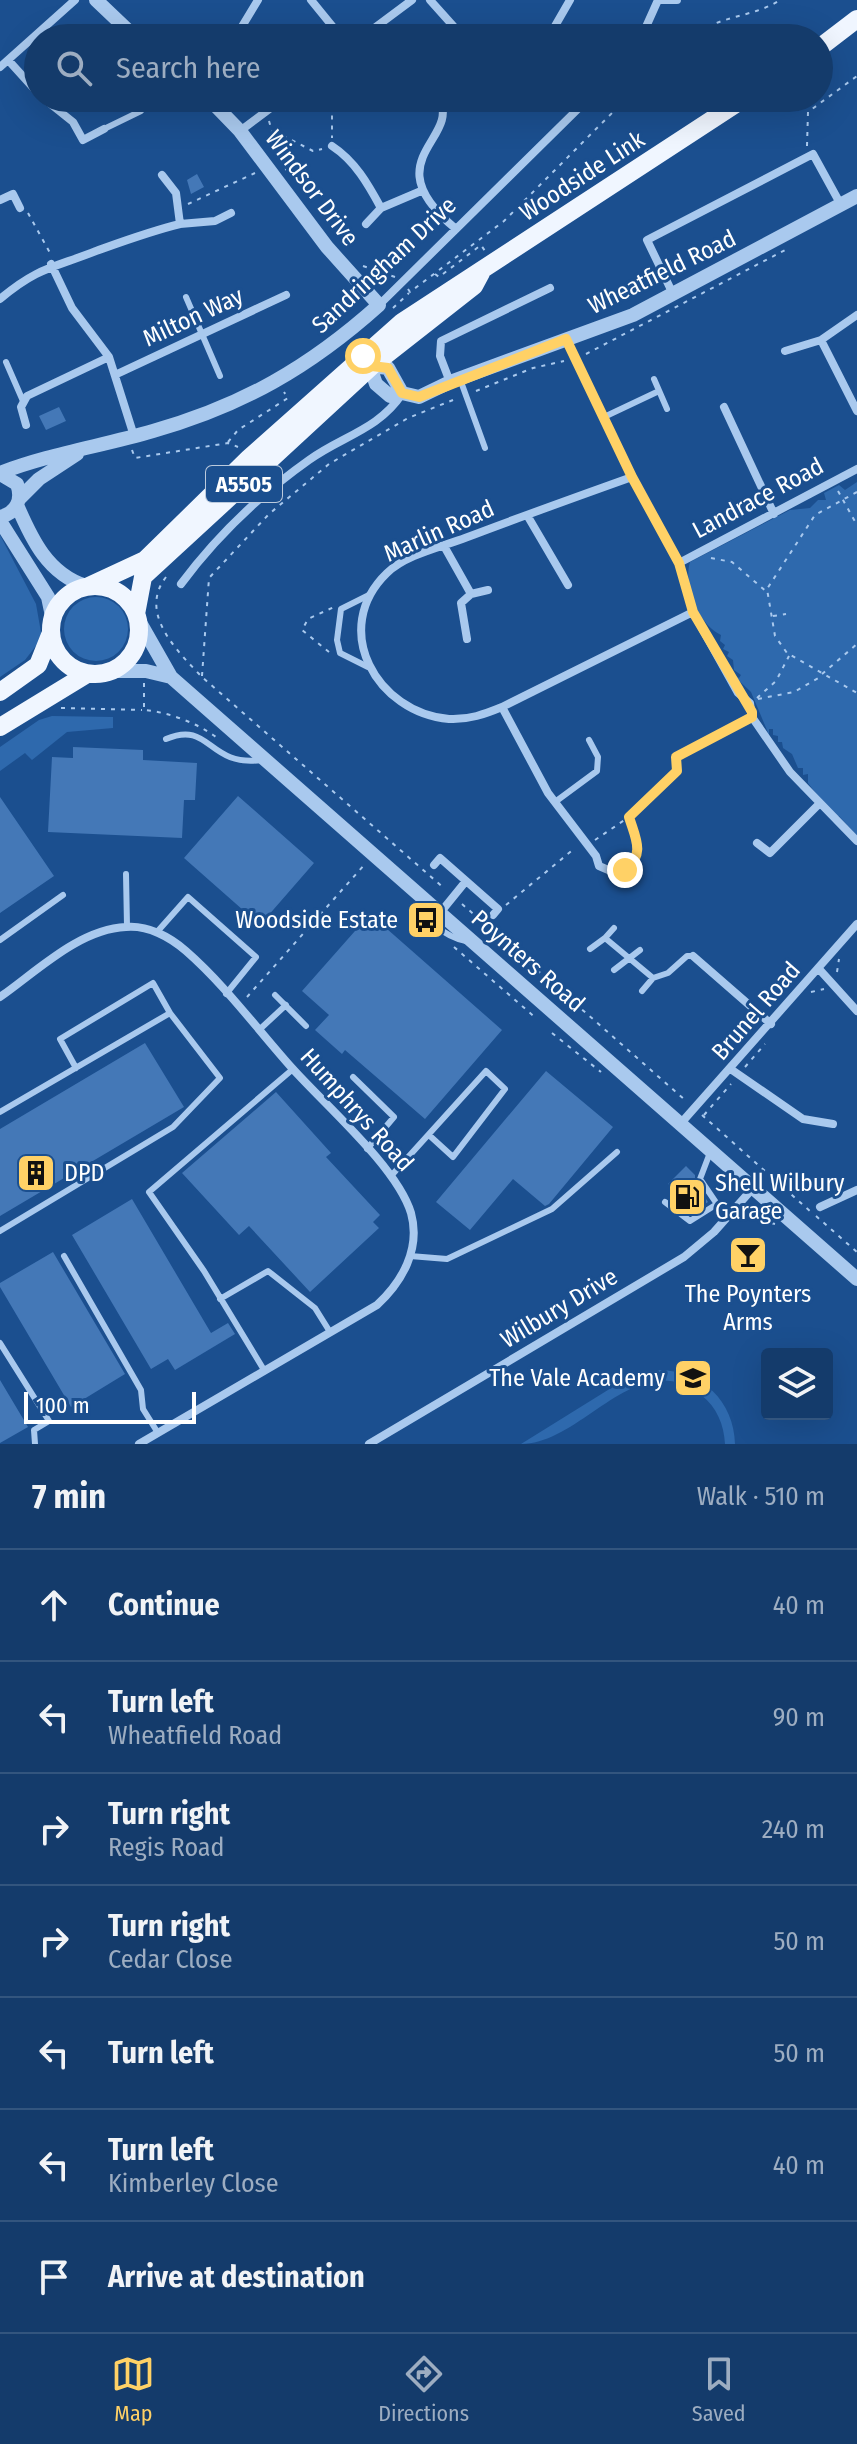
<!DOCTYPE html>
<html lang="en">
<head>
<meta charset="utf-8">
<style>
  :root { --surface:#143b6b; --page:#1d4271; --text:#f1f3f6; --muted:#9dadc1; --line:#33557e; --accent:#ffd166 }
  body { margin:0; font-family:"Fira Sans Condensed",sans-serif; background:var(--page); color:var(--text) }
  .controls { position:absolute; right:24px; bottom:24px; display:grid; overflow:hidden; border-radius:8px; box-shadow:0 8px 32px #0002 }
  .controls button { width:72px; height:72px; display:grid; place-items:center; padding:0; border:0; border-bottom:2px solid var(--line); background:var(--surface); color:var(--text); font:40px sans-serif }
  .scale { position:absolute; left:24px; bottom:20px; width:172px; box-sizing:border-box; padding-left:8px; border:4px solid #fff; border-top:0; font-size:22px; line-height:28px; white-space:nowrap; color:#fff; -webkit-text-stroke:6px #1b4f8f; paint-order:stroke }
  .stop { position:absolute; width:24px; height:24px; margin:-18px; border:6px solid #ffd166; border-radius:50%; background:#fff }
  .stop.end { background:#ffd166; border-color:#fff; box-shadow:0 2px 8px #0008 }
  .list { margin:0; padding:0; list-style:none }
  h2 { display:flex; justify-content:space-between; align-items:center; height:104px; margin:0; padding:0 32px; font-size:34px }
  h2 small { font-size:26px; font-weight:400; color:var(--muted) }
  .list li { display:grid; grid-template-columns:52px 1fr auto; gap:24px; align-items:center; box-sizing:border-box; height:112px; padding:0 32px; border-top:2px solid var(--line) }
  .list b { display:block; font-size:30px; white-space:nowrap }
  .list p { margin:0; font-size:26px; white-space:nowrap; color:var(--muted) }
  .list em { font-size:26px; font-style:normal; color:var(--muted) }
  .icon { flex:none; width:44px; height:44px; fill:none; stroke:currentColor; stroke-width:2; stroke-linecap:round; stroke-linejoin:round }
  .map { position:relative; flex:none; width:857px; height:1444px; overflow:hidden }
  .search { position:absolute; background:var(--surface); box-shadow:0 8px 32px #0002; left:24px; right:24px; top:24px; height:88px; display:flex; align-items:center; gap:20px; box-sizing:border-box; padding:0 28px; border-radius:44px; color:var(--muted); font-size:30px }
  .sheet { height:888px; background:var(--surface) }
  nav { display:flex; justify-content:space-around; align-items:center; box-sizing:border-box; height:112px; border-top:2px solid var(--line); background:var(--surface); font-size:22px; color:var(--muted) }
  nav a { display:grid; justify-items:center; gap:4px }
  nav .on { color:var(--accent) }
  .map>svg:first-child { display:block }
</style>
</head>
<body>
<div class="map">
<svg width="857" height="1444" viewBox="0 0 857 1444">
  <rect width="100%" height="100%" fill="#1b4f8f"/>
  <!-- green -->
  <path fill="#2e69ad" d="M857,482V836L839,816H833L808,783V774L803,775V768H798L792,754L783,748L782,742H778V736L773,735V729H769V735L751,692L733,675L739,678L741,675L734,670L733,660L727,656L729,652L723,649L725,645L720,641L721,635C698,624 683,586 690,562L790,510L810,508L818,500H826L824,493L839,485L845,490Z
    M0,535L36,604L42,638L25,660L0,677Z
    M64 629a32 32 0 1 1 64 0a32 32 0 1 1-64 0Z
    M52,716L113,717V728L67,732L32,760L25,753L0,771V747L39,720Z
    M660,1370C702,1371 734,1401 735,1444H725C724,1425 717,1407 701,1395C637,1344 583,1444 521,1444L624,1380Z"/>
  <!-- building -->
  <path fill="#4478b7" d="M197,174L204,187L191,194L187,180Z
    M59,407L66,421L46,430L39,416Z
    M73,747L143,750V760L197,763L195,800H184L182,838L48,832L52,757L73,758Z
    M238,796L314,863L260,925L184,858Z
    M0,797L54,876L0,913Z
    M370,914L502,1030L425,1119L345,1050L342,1054L315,1030L329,1015L302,991Z
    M145,1043L184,1107L0,1216V1129Z
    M546,1071L613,1127L549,1204L545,1206L513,1179L470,1230L436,1202Z
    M276,1092L331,1153L326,1157L380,1215L373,1222L379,1228L310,1292L249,1226L239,1235L182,1173Z
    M686,1166L695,1175V1182L708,1202L690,1214L680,1206L685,1200L668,1184Z
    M132,1199L211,1333L228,1323L235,1334L175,1370L168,1359L151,1369L72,1235Z
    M53,1252L125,1374L71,1407L0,1287V1283Z
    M0,1380L28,1427L0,1443Z"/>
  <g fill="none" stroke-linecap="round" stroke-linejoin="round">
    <!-- path -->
    <path stroke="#a9c9ee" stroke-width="2" stroke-dasharray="4 6" stroke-linecap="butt" d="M146,29L157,38
      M691,38C716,15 753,18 780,0
      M232,98L256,108
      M324,98L332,109V138
      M269,121L279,156
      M274,131L313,151L322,149
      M807,146L808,112L857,76
      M280,158L287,171
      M188,204L255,173
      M28,213L50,253
      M363,266L395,277
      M435,274L439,277L481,245L485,251
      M408,289L410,292L504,221L627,98
      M393,308L409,293
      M586,354L789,248
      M476,391L533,368L564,361
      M228,442L238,430L288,398L284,392
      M132,450L135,458L228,443L238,447
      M838,491L857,525
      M857,492L815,515L767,589L775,636L787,653L857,693
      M711,558L732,562L768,593
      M166,577C138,613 177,651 202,677L445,889
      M773,616L786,614
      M329,652L302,630L308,619L334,607
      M822,674L857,644
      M202,676L209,578L269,514L329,464L408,418L458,398
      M144,683V710C168,712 197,723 216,737
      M757,698L776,681L789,656
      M758,699L794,692L822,676
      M61,708L142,710
      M633,831L629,817L677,771V767
      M595,840L629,817
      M462,904L685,1100
      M506,905L575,848
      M454,947L537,1019
      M837,972L839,959
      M811,992L824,989
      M247,997L365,864
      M552,1033L601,1072
      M745,1067L765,1044
      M702,1115L811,1212
      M704,1115L731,1084
      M743,1216L775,1224
      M816,1216L857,1252"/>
    <!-- service -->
    <path stroke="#a9c9ee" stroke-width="6" d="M571,38L570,34L581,31L594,38
      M104,129L141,111
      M186,297L220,376
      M6,362L23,401
      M460,379L485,448
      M654,379L667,409
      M604,417L659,391
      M368,667L340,653L337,640L341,609L371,594
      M166,739C211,720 207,767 261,760
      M555,802L597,771L598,757L589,740
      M126,874L127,926
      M419,898C424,920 445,937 466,941
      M157,932L188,897L256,957L226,994
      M605,938L614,928
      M0,940L63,895
      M590,949L605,938L653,978L668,973L687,956H693
      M614,970L640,950
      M642,991L653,978
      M275,995L306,1026
      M259,1030L286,1005
      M76,1068L60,1039L153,983L170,1013
      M353,1077L394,1117L367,1149
      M0,1112L170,1013L220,1078L173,1127L0,1231
      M711,1150L700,1179L717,1204
      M391,1176L486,1071L505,1089L453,1157L430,1136
      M665,1202L690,1221L717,1204L733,1211
      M64,1256L141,1390L143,1409L158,1433
      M410,1256L447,1259L552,1209L617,1152
      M220,1299L268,1271L315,1308L330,1332
      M0,1343L49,1421L34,1430L35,1444
      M264,1370L204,1271L149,1192L293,1069"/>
    <!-- minor -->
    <path stroke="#a9c9ee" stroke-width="8" d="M311,0L342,38
      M430,0L464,38
      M658,0H677
      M555,26L570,34
      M235,38L258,0
      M361,38L412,0
      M531,38L555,26L570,0
      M641,38L658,0
      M9,61L38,93
      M0,67L75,0
      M43,98L73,122L83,140L104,129
      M439,98C462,140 372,159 456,229
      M240,131L284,98
      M332,146C355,161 368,184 381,208
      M0,200L13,194L20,208
      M180,224L215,221L231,213
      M366,224L381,208L421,191
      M51,264L72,308L109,357L134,436
      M673,294L647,240L813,154L841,205
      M0,299C38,267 53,268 96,251C124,241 151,231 180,224L176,193L162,175
      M379,305L589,98
      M566,339L632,477L679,563L693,612L738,693L750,703L752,717L790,772L857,841
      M821,340L857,411
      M785,351L821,340L857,315
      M117,374L286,295
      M450,382L440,356L441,341L550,288
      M724,407L774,514
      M26,425L21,407L27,396L109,357
      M632,477C576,497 520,517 465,538C441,547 405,555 387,573C329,629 377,713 449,719C469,720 485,714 502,707L693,612
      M527,515L568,585
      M444,546L471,594L461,603L467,639
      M679,563L857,469
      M181,584C216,537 261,494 309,460C342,436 378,430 402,394
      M471,594L488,590
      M502,707L548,793L596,856L599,866L613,872L631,866L637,853L636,840
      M676,757L752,717
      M757,843L770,853L819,804
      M434,865L440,858L498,909L493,915
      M440,913L466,881
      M693,956L771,1024
      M819,969L857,1011
      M0,997C36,972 79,929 126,927C148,925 170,937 186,951C225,985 258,1030 292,1068C326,1106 397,1167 411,1213C421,1249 402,1282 377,1305L139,1444
      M732,1070L803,1119L833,1124
      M682,1122L857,924
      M820,1207L857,1190
      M369,1444L684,1257L714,1232L754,1187"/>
    <!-- tertiary -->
    <path stroke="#a9c9ee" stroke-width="14" d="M96,0L136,38
      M368,361L376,384L390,396L402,393
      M372,366L388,368L402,393
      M402,393L419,397L450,382L633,315L857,196
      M0,473C49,454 102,446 153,431C242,406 310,367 379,305L327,247L240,131L208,98
      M0,474L17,484C23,500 16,513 0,517
      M20,498L39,479L77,454
      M17,505C32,540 48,574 86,586
      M0,521L48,597L52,616
      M138,619L171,677L857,1279
      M112,671H146L171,677"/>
    <!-- primary -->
    <path stroke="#f0f6ff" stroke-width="18" d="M819,48L857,19
      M51 630a44 44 0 1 1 88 0a44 44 0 1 1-88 0Z
      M89,586L145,560L249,458L402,322L745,98
      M136,614L143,577L372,366L474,286L481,273
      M0,692L38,665L50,635
      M0,727L87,674"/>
  </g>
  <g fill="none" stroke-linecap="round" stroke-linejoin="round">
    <!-- route -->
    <path stroke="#ffd166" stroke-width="10" d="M363,356L372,366L388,368L402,393L419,397L566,339L632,477L679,563L693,612L752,712V717L676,757L677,771L629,817C635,837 646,855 625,870"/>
  </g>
  <!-- icons -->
  <defs>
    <g id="bus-square" transform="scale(2)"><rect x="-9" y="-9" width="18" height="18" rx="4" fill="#ffd166" stroke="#1b4f8f"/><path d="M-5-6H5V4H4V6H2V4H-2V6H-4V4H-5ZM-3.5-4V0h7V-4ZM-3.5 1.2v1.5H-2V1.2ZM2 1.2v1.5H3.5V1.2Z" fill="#111"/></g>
    <g id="building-square" transform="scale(2)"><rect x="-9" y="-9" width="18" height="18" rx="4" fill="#ffd166" stroke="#1b4f8f"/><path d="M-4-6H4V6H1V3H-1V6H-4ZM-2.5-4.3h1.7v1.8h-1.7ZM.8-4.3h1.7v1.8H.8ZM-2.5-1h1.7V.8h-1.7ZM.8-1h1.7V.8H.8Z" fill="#111"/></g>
    <g id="fuel-square" transform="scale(2)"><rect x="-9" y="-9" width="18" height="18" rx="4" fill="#ffd166" stroke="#1b4f8f"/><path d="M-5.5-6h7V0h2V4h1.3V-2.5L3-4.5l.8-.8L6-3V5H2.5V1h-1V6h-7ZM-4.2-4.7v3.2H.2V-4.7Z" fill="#111"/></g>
    <g id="bar-square" transform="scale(2)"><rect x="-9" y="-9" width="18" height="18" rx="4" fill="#ffd166" stroke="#1b4f8f"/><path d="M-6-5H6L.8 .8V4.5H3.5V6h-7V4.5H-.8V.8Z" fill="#111"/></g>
    <g id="school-square" transform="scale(2)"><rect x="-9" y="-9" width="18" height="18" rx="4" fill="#ffd166" stroke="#1b4f8f"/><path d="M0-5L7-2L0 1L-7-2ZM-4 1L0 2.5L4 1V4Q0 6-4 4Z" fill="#111"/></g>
  </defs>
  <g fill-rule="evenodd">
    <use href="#bus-square" x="426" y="920"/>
    <use href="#building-square" x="36" y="1173"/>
    <use href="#fuel-square" x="687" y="1197"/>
    <use href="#bar-square" x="748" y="1255"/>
    <use href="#school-square" x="693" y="1378"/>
  </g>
  <g text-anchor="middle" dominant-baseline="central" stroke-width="6" stroke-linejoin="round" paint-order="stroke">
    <!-- shield labels -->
    <rect fill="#1b4f8f" stroke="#bbcadd" stroke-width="2" x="206" y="466" width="76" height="36" rx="6"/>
    <g font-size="22" font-weight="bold" fill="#fff">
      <text x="244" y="484">A5505</text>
    </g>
    <!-- street labels -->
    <g font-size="24" fill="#fff" stroke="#1b4f8f">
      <text transform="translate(582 176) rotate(-33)">Woodside Link</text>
      <text transform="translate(312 188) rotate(53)">Windsor Drive</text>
      <text transform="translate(384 265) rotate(-43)">Sandringham Drive</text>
      <text transform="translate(662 272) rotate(-26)">Wheatfield Road</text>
      <text transform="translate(193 317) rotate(-25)">Milton Way</text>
      <text transform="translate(758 498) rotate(-28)">Landrace Road</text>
      <text transform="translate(439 531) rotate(-24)">Marlin Road</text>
      <text transform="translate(528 961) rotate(41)">Poynters Road</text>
      <text transform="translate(756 1011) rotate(-49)">Brunel Road</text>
      <text transform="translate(357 1110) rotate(48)">Humphrys Road</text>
      <text transform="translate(559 1308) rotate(-31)">Wilbury Drive</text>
    </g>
    <!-- poi labels -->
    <g font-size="24" fill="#fff" stroke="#1b4f8f" text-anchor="end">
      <text x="398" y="920">Woodside Estate</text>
      <text x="64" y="1173" text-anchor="start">DPD</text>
      <text x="715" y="1183" text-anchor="start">Shell Wilbury<tspan x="715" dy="28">Garage</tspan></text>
      <text x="748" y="1294" text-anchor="middle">The Poynters<tspan x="748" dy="28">Arms</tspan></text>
      <text x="665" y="1378">The Vale Academy</text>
    </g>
  </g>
</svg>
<div class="controls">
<button><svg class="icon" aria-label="layers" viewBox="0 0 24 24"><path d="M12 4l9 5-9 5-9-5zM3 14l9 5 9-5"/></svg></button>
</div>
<div class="scale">100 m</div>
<div class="stop" style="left:363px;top:356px"></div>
<div class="stop end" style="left:625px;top:870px"></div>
<div class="search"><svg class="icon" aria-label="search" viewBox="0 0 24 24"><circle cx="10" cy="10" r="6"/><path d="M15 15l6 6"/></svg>Search here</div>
</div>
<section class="sheet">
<h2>7 min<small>Walk · 510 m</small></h2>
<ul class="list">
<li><svg class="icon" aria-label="ahead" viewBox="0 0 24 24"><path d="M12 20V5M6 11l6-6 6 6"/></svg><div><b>Continue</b></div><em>40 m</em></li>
<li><svg class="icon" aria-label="left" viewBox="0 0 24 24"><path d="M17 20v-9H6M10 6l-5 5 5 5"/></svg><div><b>Turn left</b><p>Wheatfield Road</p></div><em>90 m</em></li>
<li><svg class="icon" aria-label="right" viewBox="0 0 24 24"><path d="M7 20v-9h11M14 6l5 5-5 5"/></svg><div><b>Turn right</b><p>Regis Road</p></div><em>240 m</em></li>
<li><svg class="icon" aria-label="right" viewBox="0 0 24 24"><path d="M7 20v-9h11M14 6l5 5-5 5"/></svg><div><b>Turn right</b><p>Cedar Close</p></div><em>50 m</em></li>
<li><svg class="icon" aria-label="left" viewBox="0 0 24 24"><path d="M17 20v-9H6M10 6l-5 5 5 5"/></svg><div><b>Turn left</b></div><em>50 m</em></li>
<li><svg class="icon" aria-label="left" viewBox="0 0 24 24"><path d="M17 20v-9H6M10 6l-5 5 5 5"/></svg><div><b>Turn left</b><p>Kimberley Close</p></div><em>40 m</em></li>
<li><svg class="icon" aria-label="arrive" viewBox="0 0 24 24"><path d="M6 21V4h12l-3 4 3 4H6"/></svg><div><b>Arrive at destination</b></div></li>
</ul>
</section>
<nav>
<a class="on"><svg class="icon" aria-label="map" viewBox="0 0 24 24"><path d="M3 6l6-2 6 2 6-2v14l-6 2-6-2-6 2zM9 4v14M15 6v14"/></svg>Map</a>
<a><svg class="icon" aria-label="directions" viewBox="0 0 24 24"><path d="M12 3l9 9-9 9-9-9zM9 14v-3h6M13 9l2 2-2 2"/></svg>Directions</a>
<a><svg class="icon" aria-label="saved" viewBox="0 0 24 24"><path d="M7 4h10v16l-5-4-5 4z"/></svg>Saved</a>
</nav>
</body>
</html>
